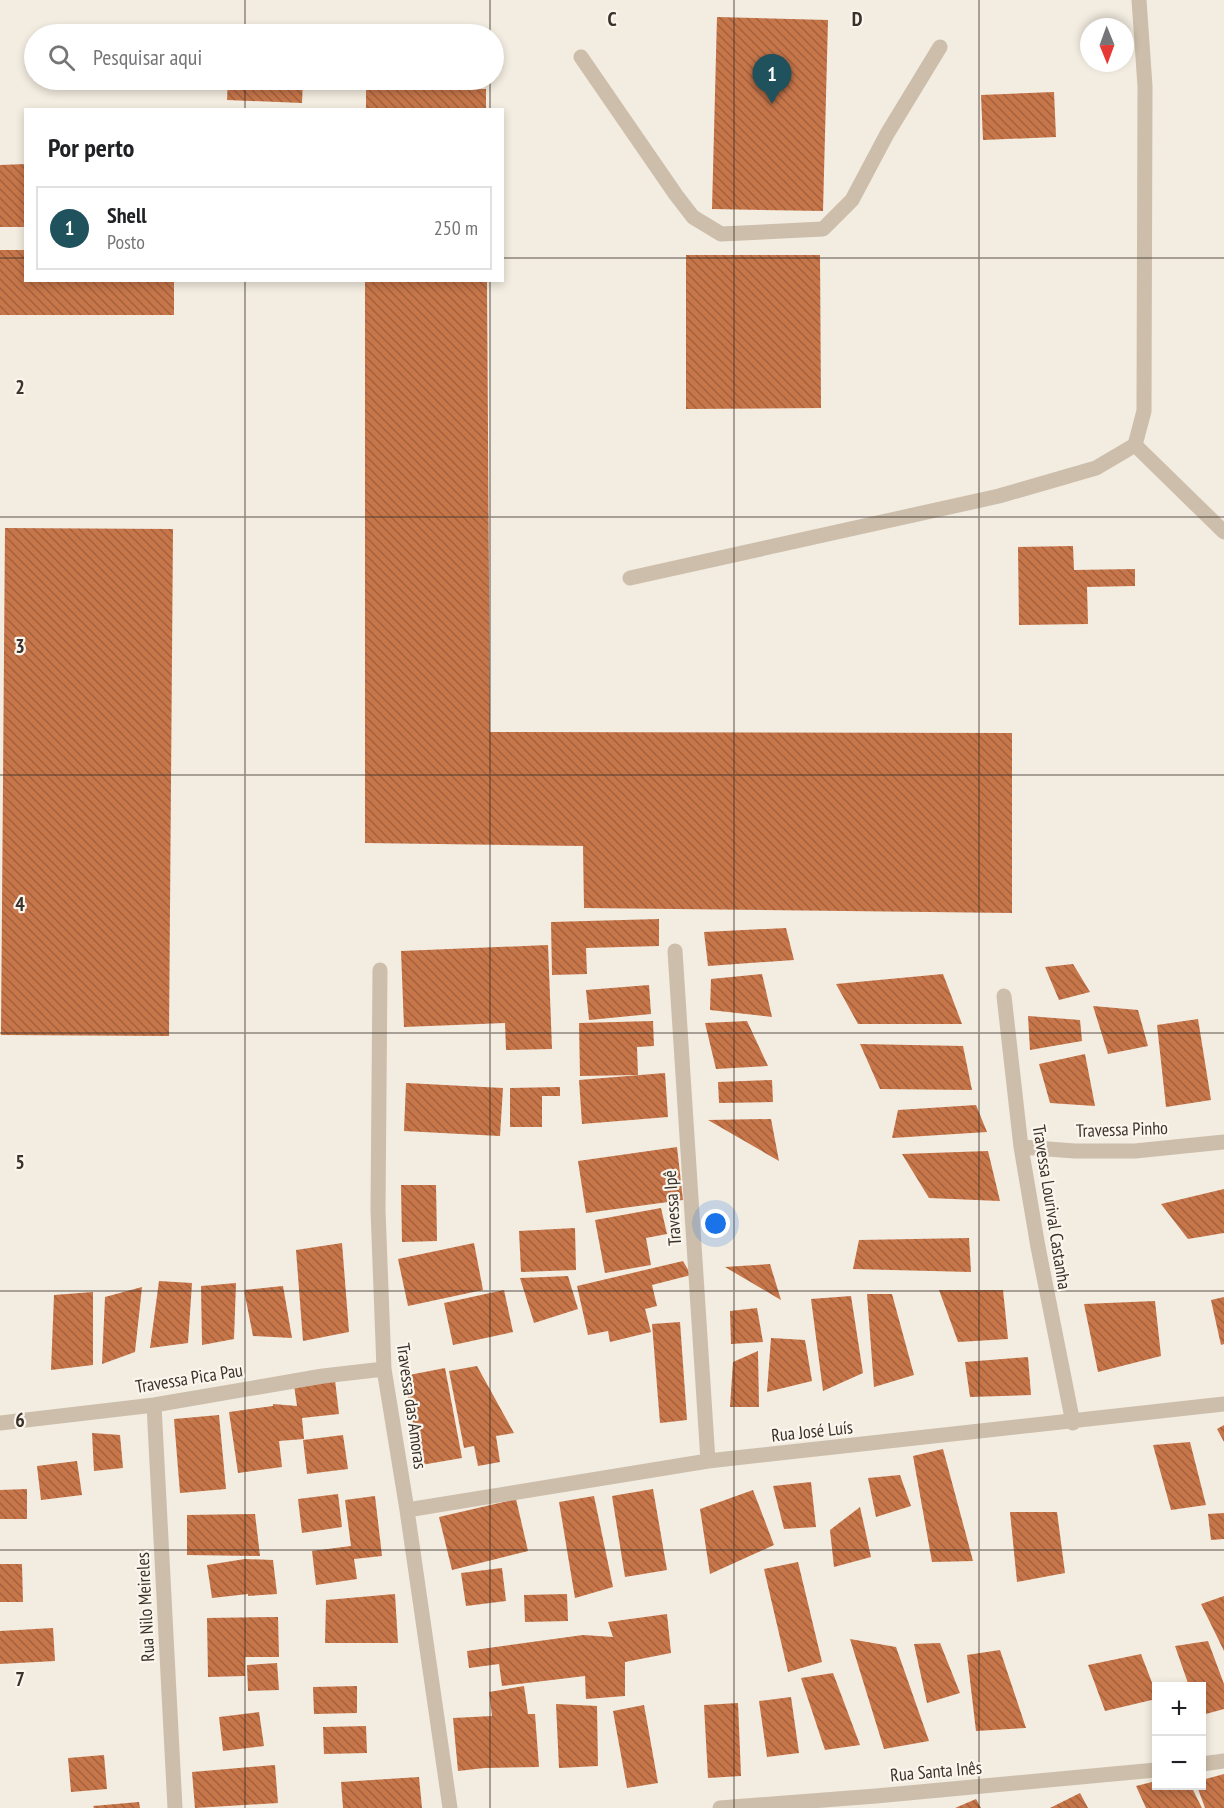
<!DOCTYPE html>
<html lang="pt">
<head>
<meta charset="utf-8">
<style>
  :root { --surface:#fff; --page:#f2f2f2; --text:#202124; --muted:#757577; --line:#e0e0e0; --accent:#1f525c }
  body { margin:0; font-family:"PT Sans Narrow",sans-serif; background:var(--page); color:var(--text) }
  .controls { position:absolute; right:18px; bottom:18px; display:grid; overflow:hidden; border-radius:0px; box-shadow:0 3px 9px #0003 }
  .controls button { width:54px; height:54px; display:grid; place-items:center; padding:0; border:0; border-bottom:2px solid var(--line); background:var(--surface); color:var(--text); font:30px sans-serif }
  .compass { position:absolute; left:1080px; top:18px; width:54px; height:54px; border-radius:50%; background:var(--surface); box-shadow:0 3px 9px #0003; rotate:179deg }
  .you { position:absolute; left:716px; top:1224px; width:21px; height:21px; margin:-15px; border:4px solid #fff; border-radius:50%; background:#1a73e8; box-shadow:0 0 0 9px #1a73e833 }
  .badge { display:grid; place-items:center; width:39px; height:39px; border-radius:50%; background:var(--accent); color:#fff; font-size:20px; font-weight:700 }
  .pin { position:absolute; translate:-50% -50px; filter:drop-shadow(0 2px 3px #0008) }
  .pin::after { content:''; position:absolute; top:32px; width:21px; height:18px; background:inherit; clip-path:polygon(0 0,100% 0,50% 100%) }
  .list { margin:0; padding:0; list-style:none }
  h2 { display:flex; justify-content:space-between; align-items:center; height:78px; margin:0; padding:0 24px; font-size:26px }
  h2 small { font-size:20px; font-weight:400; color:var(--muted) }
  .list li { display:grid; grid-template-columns:39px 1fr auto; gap:18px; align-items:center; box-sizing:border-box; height:84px; margin:0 12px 12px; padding:0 12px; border:2px solid var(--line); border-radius:0px }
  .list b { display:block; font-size:22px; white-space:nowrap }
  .list p { margin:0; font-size:20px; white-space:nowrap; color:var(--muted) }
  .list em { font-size:20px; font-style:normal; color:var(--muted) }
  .icon { flex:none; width:33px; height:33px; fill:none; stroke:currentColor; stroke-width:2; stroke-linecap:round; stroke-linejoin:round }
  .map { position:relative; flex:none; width:1224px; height:1808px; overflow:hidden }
  .search { position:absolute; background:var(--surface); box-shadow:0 3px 9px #0003; left:24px; top:24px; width:480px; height:66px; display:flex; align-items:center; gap:15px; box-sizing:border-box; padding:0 21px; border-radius:33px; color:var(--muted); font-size:22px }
  .panel { position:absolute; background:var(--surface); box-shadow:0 3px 9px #0003; left:24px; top:108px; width:480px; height:174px; border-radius:0px }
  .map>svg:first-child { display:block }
</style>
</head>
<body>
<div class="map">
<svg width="1224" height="1808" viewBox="0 0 1224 1808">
  <defs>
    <pattern id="building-back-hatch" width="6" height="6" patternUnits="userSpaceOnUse" patternTransform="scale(1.5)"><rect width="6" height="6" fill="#c7764a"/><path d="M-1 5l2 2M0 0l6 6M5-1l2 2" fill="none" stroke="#a3613e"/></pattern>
  </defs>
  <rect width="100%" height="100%" fill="#f3ece0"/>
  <!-- building -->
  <path fill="url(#building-back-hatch)" d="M717,17L828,20L823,211L712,209Z
    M228,80H303L302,103L227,100Z
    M366,88L486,89V110H366Z
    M1054,92L1056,137L983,140L981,95Z
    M26,164V227H0V165Z
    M0,250H26V280H174V315H0Z
    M686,255H820L821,408L686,409Z
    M365,280H487L490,732L1012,733V913L584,908L583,846L365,843Z
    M5,528L173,529L169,1036L1,1035Z
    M1073,546L1074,570L1135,569V586L1087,587L1088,624L1019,625L1018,547Z
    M659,919V946L586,948L587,974L552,975L551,922Z
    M786,928L794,960L708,966L704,932Z
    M548,945L552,1049L506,1050L505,1023L404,1027L401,951Z
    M1073,964L1090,992L1059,1000L1045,967Z
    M762,974L772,1017L710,1010L711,979Z
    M943,974L962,1024H858L836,984Z
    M649,985L651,1014L589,1020L586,990Z
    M1093,1006L1138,1010L1148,1046L1108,1054Z
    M1028,1016L1080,1020L1082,1041L1030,1050Z
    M1198,1019L1211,1100L1166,1107L1157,1025Z
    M653,1021L654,1046L637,1047L638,1075L580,1076L579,1023Z
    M747,1021L768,1066L716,1069L705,1023Z
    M860,1044L963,1046L972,1090L880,1089Z
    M1085,1054L1095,1106L1050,1103L1039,1064Z
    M665,1073L668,1117L582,1124L579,1080Z
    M772,1080L773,1102L719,1103L718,1082Z
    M406,1083L503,1088L500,1136L404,1131Z
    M560,1087V1096H542V1127H510V1088Z
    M976,1105L987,1132L892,1138L898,1110Z
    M771,1119L779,1161L708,1120Z
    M677,1147L683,1200L586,1213L578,1161Z
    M988,1151L1000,1201L929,1198L902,1154Z
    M401,1185H436L437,1241L402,1242Z
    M1224,1189V1233L1188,1239L1161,1204Z
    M661,1208L667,1234L646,1238L651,1265L605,1273L595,1220Z
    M575,1228L576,1270L521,1272L519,1231Z
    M969,1238L971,1272L853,1269L859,1240Z
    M342,1243L349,1332L303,1341L296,1250Z
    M474,1243L483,1290L408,1306L398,1259Z
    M683,1261L691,1275L652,1285L657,1306L645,1309L651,1332L610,1342L608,1331L588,1335L577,1286Z
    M770,1264L781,1300L725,1267Z
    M568,1276L578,1309L534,1323L520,1278Z
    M159,1281L192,1283L188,1343L150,1348Z
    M236,1283L234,1339L202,1345L201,1286Z
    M283,1286L292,1338L253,1336L244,1290Z
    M142,1287L135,1352L102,1364L105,1297Z
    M504,1290L513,1332L453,1345L444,1303Z
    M939,1290H1003L1008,1339L958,1342Z
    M93,1292V1365L51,1370L54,1295Z
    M867,1294H892L914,1375L874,1387Z
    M851,1296L863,1373L823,1391L811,1299Z
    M1224,1297V1344L1221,1345L1211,1300Z
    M1155,1301L1161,1356L1098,1372L1084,1304Z
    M757,1308L763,1342L731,1344L730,1311Z
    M680,1322L687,1420L660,1423L652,1324Z
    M771,1338L805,1340L812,1381L767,1392Z
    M758,1351L759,1407H730L733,1362Z
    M1028,1357L1031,1395L970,1397L965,1362Z
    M477,1366L514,1433L496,1436L500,1462L478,1466L474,1446L464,1448L449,1371Z
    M445,1368L462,1458L421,1465L404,1376Z
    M335,1380L339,1414L302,1418L304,1439L279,1441L282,1467L238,1473L229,1412L273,1406V1404L297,1406L294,1385Z
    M219,1415L226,1489L180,1493L174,1419Z
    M1224,1425V1442L1217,1429Z
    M92,1433L120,1435L123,1468L94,1471Z
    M343,1435L348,1469L307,1474L303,1440Z
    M1190,1442L1206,1505L1171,1510L1153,1445Z
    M943,1449L973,1561L932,1562L913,1456Z
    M77,1461L82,1495L41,1500L37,1466Z
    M900,1475L911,1506L876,1517L868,1478Z
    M811,1482L816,1527L784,1529L773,1486Z
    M27,1489V1519H0V1490Z
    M653,1489L667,1570L625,1577L612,1496Z
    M753,1490L774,1545L710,1574L700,1509Z
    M338,1494L342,1527L302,1533L298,1499Z
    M375,1496L382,1556L354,1559L357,1579L316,1585L312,1551L351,1546L345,1500Z
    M594,1496L613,1587L575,1598L559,1502Z
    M516,1499L528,1551L452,1570L439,1517Z
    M860,1507L871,1557L834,1567L830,1530Z
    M1010,1512H1057L1065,1573L1017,1582Z
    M1224,1513V1539L1211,1540L1208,1514Z
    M255,1514L260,1556L187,1555V1515Z
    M245,1559L273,1560L277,1594L248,1596V1594L212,1598L207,1565Z
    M798,1562L822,1662L788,1672L764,1569Z
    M0,1564H22L23,1602H0Z
    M502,1568L506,1601L466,1606L461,1573Z
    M395,1594L398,1643H325L326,1600Z
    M567,1594L568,1621L525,1622L524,1595Z
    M1224,1596V1651L1201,1604Z
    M667,1614L671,1653L625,1662V1696L586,1699L585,1676L502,1686L499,1664L469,1668L467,1651L583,1635L613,1637L608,1622Z
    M278,1617L279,1657H245V1676L208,1677L207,1618Z
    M53,1628L55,1661L0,1664V1631Z
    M850,1639L896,1647L929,1741L884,1749Z
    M1208,1641L1224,1684V1709L1202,1715V1686H1189L1175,1646Z
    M940,1643L960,1693L927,1703L914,1644Z
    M1000,1650L1026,1728L976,1731L967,1655Z
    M1141,1654L1156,1693V1699L1105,1711L1088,1665Z
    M277,1663L279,1690L248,1691L247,1665Z
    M833,1673L860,1745L825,1750L801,1678Z
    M357,1686V1713L314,1714L313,1687Z
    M524,1686L528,1714H535L539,1767L485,1768L458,1771L453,1718L492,1716L489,1692Z
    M791,1697L799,1753L767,1757L759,1701Z
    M738,1703L741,1776L708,1778L704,1705Z
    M556,1704L597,1706L598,1766L559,1768Z
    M644,1705L658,1783L627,1788L613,1711Z
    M259,1712L264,1746L223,1751L219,1717Z
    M366,1726L367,1753L324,1754L323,1727Z
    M104,1755L107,1789L71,1792L68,1758Z
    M275,1765L278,1803L195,1808L192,1772Z
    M1224,1774V1808H1205L1197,1786H1202V1780Z
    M419,1777L422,1808H343L341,1782Z
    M1156,1781V1786H1191L1202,1808H1146L1136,1786Z
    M1080,1793L1088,1808H1050Z
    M976,1799L981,1808H955Z
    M139,1802L140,1808H94L93,1806Z"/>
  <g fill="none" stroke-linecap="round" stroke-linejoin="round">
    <!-- service -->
    <path stroke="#ccbeab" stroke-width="15" d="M581,57L676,195L693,217L721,234L823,229L852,200L887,134L940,47
      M1135,445L1224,532
      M630,578L999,496L1096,468L1135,445L1144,411L1145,86L1139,0"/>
    <!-- minor -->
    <path stroke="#ccbeab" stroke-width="15" d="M675,951L708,1461
      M380,970L378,1210L384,1369L407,1510L450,1808
      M1004,996L1021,1147L1038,1247L1073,1423
      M1021,1147L1075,1151H1135L1224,1142
      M154,1405L175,1808
      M0,1423L154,1405L323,1376L384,1369
      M407,1510L708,1461L1224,1404
      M1202,1764L1224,1761
      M720,1808L876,1796L1156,1770"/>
  </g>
  <!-- grid -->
  <path fill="none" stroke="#3a312a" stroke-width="1.5" stroke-opacity="0.55" d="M245,0V34M490,0V34M734,0V1808M979,0V1808M245,80V110M490,80V110M0,258H26M502,258H1224M245,280V1808M490,280V1808M0,517H1224M0,775H1224M0,1033H1224M0,1291H1224M0,1550H1224"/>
  <g text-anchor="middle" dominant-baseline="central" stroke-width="4.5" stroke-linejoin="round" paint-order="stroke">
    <!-- street labels -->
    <g font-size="18" fill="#3a312a" stroke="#fbf6ed">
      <text transform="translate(1122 1129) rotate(-2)">Travessa Pinho</text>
      <text transform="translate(1052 1207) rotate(81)">Travessa Lourival Castanha</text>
      <text transform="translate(672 1208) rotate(-94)">Travessa Ipê</text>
      <text transform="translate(189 1378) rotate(-9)">Travessa Pica Pau</text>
      <text transform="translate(412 1406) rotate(82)">Travessa das Amoras</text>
      <text transform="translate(812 1431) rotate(-6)">Rua José Luís</text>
      <text transform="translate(145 1607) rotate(-93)">Rua Nilo Meireles</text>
      <text transform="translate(936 1771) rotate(-5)">Rua Santa Inês</text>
    </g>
  </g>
  <g font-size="20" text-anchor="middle" font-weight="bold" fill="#3a312a" stroke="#fbf6ed" stroke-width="4.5" stroke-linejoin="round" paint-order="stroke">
    <text x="612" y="26">C</text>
    <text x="857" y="26">D</text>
    <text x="20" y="394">2</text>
    <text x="20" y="653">3</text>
    <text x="20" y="911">4</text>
    <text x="20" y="1169">5</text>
    <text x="20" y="1427">6</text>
    <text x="20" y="1686">7</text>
  </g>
</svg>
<div class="controls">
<button>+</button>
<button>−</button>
</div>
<svg class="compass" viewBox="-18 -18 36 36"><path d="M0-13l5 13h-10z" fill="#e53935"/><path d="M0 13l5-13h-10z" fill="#757577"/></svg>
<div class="you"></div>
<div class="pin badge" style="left:772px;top:104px">1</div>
<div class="search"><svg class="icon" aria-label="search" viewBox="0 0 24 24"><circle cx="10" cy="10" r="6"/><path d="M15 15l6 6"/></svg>Pesquisar aqui</div>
<section class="panel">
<h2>Por perto<small></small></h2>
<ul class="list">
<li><span class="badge">1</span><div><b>Shell</b><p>Posto</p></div><em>250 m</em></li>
</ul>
</section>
</div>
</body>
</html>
